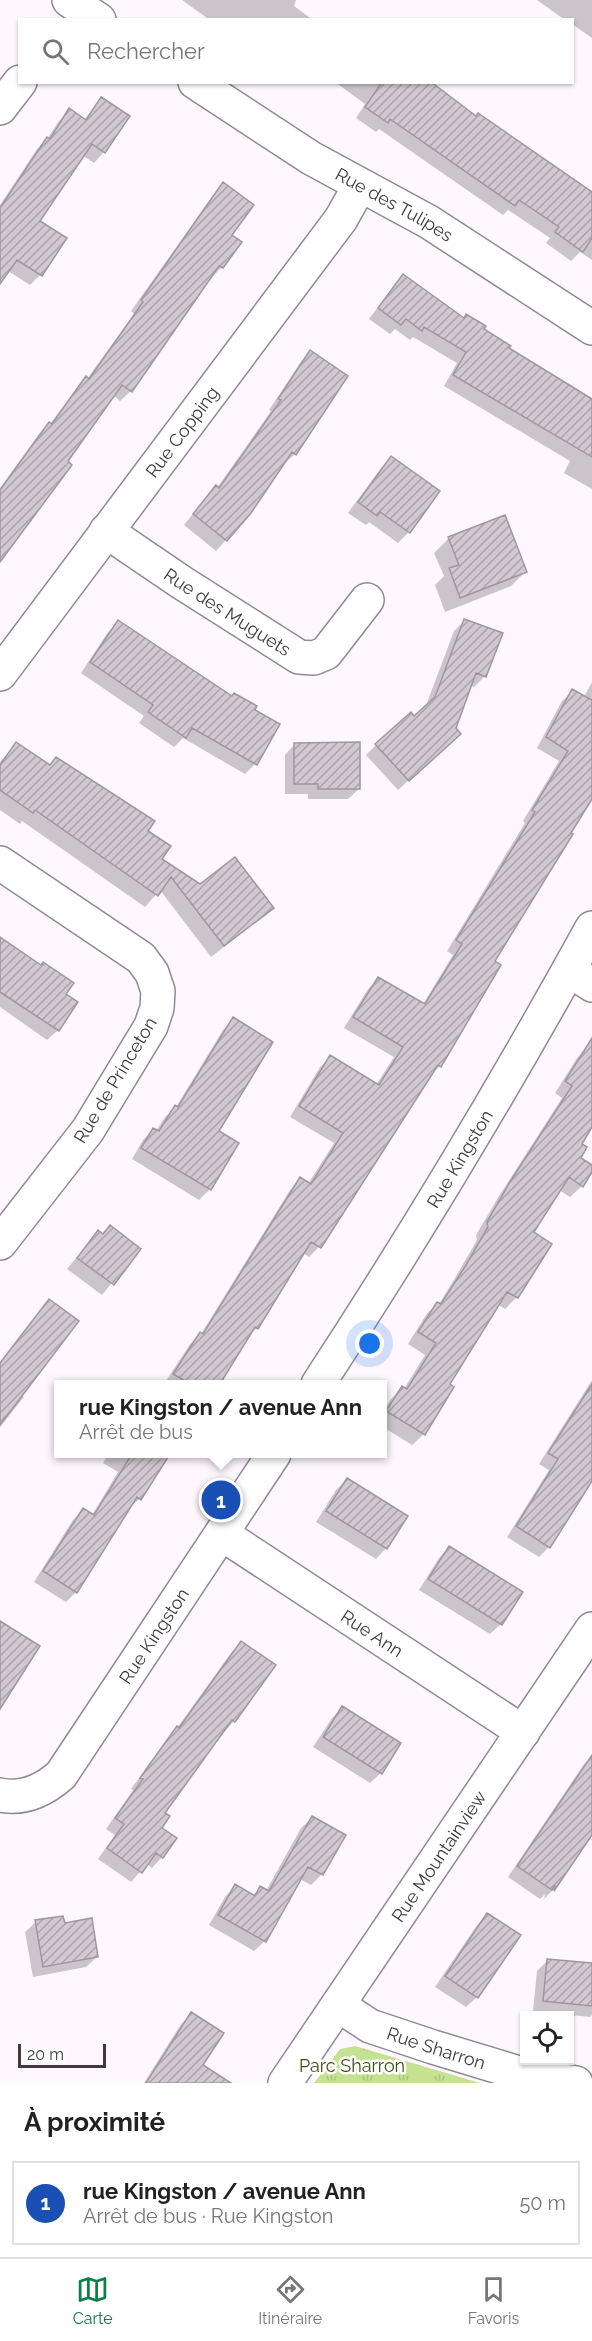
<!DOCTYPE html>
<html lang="fr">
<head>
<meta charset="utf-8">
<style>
  :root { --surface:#fff; --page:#f2f2f2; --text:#222; --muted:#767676; --line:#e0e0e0; --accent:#0b8043 }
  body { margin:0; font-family:Raleway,sans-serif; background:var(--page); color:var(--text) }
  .controls { position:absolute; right:18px; bottom:18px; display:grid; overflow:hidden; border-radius:0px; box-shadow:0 2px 4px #0004 }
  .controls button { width:54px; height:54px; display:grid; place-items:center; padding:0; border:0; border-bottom:2px solid var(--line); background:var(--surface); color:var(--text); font:30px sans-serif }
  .scale { position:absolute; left:18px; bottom:15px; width:88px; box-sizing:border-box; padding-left:6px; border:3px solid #3f3b3e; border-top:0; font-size:16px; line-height:21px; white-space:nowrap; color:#3f3b3e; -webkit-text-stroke:4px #fff; paint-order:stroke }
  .you { position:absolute; left:370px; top:1344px; width:21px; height:21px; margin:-15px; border:4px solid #fff; border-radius:50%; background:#1a73e8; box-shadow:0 0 0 9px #1a73e833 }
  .badge { display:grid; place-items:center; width:39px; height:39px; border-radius:50%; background:var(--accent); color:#fff; font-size:20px; font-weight:700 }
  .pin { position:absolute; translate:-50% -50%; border:3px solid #fff; box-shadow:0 2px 6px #0006 }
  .popup { position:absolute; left:54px; top:1380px; width:333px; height:78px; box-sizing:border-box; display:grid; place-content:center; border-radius:0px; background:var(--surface); filter:drop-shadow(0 2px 4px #0005); font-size:20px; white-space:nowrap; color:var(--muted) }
  .popup b { font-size:22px; color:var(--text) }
  .popup::after { content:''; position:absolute; left:50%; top:100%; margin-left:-12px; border:12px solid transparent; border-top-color:var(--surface) }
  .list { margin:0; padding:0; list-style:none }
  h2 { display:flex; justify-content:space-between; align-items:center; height:78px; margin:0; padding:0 24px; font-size:26px }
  h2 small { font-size:20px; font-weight:400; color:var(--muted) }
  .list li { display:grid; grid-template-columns:39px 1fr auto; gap:18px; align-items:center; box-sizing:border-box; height:84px; margin:0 12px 12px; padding:0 12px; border:2px solid var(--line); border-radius:0px }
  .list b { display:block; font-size:22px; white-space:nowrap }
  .list p { margin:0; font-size:20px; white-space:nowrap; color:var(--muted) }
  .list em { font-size:20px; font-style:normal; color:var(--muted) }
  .icon { flex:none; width:33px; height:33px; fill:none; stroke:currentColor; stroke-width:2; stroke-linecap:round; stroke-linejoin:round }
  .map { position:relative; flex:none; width:592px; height:2083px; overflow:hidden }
  .search { position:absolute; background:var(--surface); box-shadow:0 2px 4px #0004; left:18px; right:18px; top:18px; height:66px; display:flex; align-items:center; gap:15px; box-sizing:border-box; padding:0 21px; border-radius:0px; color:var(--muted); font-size:22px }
  .sheet { height:174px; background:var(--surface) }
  nav { display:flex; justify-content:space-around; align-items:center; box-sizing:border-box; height:84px; border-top:2px solid var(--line); background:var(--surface); font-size:16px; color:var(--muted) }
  nav a { display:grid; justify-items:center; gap:3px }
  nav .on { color:var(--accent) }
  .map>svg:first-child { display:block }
</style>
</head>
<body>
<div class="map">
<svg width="592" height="2083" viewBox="0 0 592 2083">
  <defs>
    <pattern id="park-tufts" width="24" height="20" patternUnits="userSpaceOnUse" patternTransform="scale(1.5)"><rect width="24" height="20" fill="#c5e290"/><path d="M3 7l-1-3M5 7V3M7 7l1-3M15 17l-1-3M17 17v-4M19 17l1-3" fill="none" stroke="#aac37d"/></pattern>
    <pattern id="building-hatch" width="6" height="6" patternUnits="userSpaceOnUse" patternTransform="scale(1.5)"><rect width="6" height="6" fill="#d1c8d1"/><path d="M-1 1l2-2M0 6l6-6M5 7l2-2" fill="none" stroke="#aba4ab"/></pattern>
  </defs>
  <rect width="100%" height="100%" fill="#fef7fe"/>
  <!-- park -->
  <path fill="url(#park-tufts)" d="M355,2046L480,2083H314L340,2049Z"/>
  <!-- shadow -->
  <path fill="#0003" d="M182,0H296L294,6L313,20H210Z
    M537,0H592V38L572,24V20H565Z
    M335,82H428L476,117L592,194V260L580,252L571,261L546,243L550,238L508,210L503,215L379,129L376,132L356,118L365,104Z
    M101,99L104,152L94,163L82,155L38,221L40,275L30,285L8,271L0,282V205L37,149L47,139L59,121L70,110L84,120Z
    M223,184L230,236L240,243L222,267L211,278L210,277L131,391L120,401L113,395L0,559V488L39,434L50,424L76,389L87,379L134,314L131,311L213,195Z
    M403,276L507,349L592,400V489L564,473L570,461L444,386L457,363L413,337L410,340L395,329L390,334L369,319L393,287Z
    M310,352L295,454L284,464L282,463L226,540L216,551L184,525L206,498L217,488L271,411L269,410L300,363Z
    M391,458L438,492L409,532L398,543L369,522L366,525L348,513L381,468Z
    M449,538L525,572L511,586L445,612L435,585L444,576L434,553Z
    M464,621L485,676L474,687L470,685L448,744L398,790L366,755L376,745L425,708L454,631Z
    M119,622L253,710L255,764L245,774L183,738L174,747L139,723L144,716L81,673L108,632Z
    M592,682V796L493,962L440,1066L429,1076L319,1247L309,1257L303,1253L257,1328L246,1338L218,1384H164L190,1344L201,1334L290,1190L301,1179L308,1184L334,1143L290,1117L320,1067L330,1057L376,1085L394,1057L344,1028L368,989L378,979L423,1004L453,955L447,951L525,823L523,821L559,761L537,748L562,701L573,691L584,697Z
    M16,744L49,766L56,759L160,859L200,885L272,907L260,919L211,957L160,890L145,907L22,821L20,824L0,810V762Z
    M295,744L359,789L348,799H308V794H285V755Z
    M0,939L64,994L58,1030L47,1040L0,1007Z
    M233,1019L217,1132L237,1144L210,1189L199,1200L132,1159L143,1140L154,1129L156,1131L165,1117L176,1107L223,1030Z
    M588,1046L592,1049V1124L580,1144L579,1159L592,1167V1170L582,1186L570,1197L559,1190L532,1233L550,1244L516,1298L505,1309L497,1304L447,1384L424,1434L412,1445L383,1427V1411L391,1399L402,1388L404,1389L425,1355L408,1344L426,1315L437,1303L439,1304L455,1278L477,1240L476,1235L499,1196L562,1098L555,1093L577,1058Z
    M110,1227L139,1249L102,1295L67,1269L98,1232L102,1235Z
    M49,1301L21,1395L24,1397L0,1427V1362Z
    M592,1380V1478L549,1547L539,1557L507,1537L549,1470L539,1464Z
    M109,1454H168L140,1499L128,1508L76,1592L66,1602L34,1582L73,1520L83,1510L92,1515L118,1472L103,1463Z
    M347,1479L386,1548L376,1559L316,1522L336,1490Z
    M449,1548L501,1624L490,1634L419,1590L439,1558Z
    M241,1643L234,1721L224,1732L163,1813L160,1828L162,1857L152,1868L147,1864L131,1882L98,1859L115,1835L106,1829L133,1790L131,1789L167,1739L177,1728L231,1653Z
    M342,1708L381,1773L370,1783L313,1747L332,1718Z
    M592,1756V1833L553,1890L544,1899L545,1894L540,1899L508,1877L584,1764Z
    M312,1818L344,1836L321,1875L311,1885L300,1879L265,1941L254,1951L209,1925L225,1897L235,1886L252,1896L260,1888L266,1891L301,1828Z
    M487,1914L477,1997L466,2007L435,1987L477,1925Z
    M36,1922L63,1925L97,1957L86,1967L33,1977L25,1932Z
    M548,1960L592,1965V2015L590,2017L533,2011L537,1971Z
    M192,2014L204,2083H144L181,2024Z"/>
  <!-- building -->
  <path fill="url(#building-hatch)" stroke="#9f979f" stroke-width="1.5" d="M382,82H431L476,116L478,113L592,192V238L583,252L555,232L559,227L519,200L515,206L390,119L388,123L365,107Z
    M101,97L130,116L105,153L92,144L40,221L67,238L42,276L17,260L0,284V208L47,137L50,139L69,108L86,120Z
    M223,182L254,205L232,235L242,242L223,268L219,266L132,392L122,385L68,461L72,465L0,562V490L49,422L52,424L86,376L89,379L143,302L141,300Z
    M403,274L464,318L466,314L486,326L484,329L511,346L509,348L592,399V457L453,375L466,352L424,327L422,331L406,319L401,325L378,308Z
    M310,350L348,376L296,455L292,452L251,513L227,541L193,514L216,485L219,488L281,400L278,399Z
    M391,456L440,491L410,533L380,512L377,516L358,502Z
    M505,515L527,572L460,598L449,568L459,565L448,537Z
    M464,619L503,633L486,677L476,673L456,728L461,734L409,781L375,744L411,712L414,716L435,697Z
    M118,620L232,696L234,693L257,706L255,710L280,724L257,765L192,728L186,738L148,712L153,705L90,662Z
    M572,689L592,700V799L571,833L573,834L495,961L501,965L441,1067L438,1065L321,1248L311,1242L258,1329L255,1327L220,1384H190L173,1374L200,1332L203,1334L300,1177L311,1184L343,1133L299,1106L330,1055L379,1085L403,1047L353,1017L378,977L425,1004L462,944L456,940L535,812L532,810L568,751L546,737Z
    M16,742L50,765L56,757L155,821L148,831L171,846L162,859L200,884L235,857L274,908L224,946L171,877L158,896L35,810L33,813L0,790V765Z
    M360,742V789H318V784H294V743Z
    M0,937L41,965L43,962L74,983L66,994L78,1002L59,1031L0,992Z
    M233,1017L273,1042L219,1131L239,1143L211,1190L141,1148L153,1128L159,1131L175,1105L178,1107Z
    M592,1038V1127L582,1144L587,1147L581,1158L592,1165V1172L583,1187L569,1177L534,1232L552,1244L518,1298L507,1292L450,1384L454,1387L425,1435L386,1411L402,1386L407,1389L436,1343L418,1332L437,1302L441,1304L466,1265L488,1227L487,1222L510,1182L572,1086L565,1081Z
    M110,1225L141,1249L114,1285L77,1258L98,1230L103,1234Z
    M49,1299L79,1321L0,1425V1363Z
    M592,1384V1481L550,1548L516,1526L558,1459L548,1453Z
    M132,1454H170L141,1500L137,1497L77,1593L43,1571L83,1508L94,1515Z
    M347,1478L408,1516L387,1549L326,1511Z
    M449,1546L523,1592L502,1625L428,1579Z
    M0,1621L40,1646L0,1709Z
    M241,1641L276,1665L235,1722L232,1720L165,1813L170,1816L162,1828L177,1838L163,1858L156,1853L142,1873L107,1848L124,1824L115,1818L143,1779L140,1778L177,1726L179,1728Z
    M342,1706L401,1743L382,1774L323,1737Z
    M592,1755V1835L554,1891L555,1885L552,1890L517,1866Z
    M312,1816L346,1835L323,1875L308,1867L266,1942L218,1915L235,1884L255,1896L260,1886L269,1891Z
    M487,1913L521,1935L478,1998L445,1976Z
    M63,1916L65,1923L92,1918L98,1957L43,1967L35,1920Z
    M547,1959L592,1963V2006L543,2001Z
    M191,2012L224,2033L203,2065L231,2083H146Z"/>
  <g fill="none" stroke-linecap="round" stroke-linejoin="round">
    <!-- minor casing -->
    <g stroke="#918991" stroke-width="36">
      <g id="minor">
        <path d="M69,0L99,20"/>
        <path id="s1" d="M195,82L311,158L429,222L592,328"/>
        <path d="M0,108L20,82"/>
        <path id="s2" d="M106,531L181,582L299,657L314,658L326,653L367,600"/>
        <path id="s3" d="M0,674L341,219L360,185"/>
        <path d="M0,863L141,958L152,973L158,991L157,1008L151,1026L88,1130L0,1243"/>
        <path d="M569,970L592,985"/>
        <path id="s4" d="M318,1384C415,1236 506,1084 592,928"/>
        <path id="s5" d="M222,1534L523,1732"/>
        <path id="s6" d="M0,1795C24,1800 44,1790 61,1775L274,1454"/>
        <path id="s7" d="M338,2005L370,2026L433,2047L522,2074L576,2083"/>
        <path id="s8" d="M285,2083L592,1629"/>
      </g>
    </g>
    <!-- minor -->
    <use href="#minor" stroke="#fff" stroke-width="33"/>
  </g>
  <g text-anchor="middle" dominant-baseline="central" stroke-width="5" stroke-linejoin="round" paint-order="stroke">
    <!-- street labels -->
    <g font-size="18" fill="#3f3b3e" stroke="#fff">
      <text stroke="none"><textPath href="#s1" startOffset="234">Rue des Tulipes</textPath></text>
      <text stroke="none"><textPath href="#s3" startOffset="303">Rue Copping</textPath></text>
      <text stroke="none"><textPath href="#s2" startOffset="146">Rue des Muguets</textPath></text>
      <text transform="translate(115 1080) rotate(-59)">Rue de Princeton</text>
      <text stroke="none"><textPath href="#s4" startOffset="266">Rue Kingston</textPath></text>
      <text stroke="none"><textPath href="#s5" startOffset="180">Rue Ann</textPath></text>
      <text stroke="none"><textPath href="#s6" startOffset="234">Rue Kingston</textPath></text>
      <text stroke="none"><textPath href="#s8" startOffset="274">Rue Mountainview</textPath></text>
      <text stroke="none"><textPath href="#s7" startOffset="108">Rue Sharron</textPath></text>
    </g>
    <!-- park labels -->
    <g font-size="18" fill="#3d500f" stroke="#fff">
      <text x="352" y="2065">Parc Sharron</text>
    </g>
  </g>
</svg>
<div class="controls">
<button><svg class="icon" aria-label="locate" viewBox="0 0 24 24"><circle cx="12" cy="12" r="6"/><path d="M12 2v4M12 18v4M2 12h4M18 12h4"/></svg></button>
</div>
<div class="scale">20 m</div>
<div class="you"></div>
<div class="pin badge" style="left:221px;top:1500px;background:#1a4fb4">1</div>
<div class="popup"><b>rue Kingston / avenue Ann</b>Arrêt de bus</div>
<div class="search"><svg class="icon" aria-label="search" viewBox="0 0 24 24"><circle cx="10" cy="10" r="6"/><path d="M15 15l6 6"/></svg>Rechercher</div>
</div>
<section class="sheet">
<h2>À proximité<small></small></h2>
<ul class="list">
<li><span class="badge" style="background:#1a4fb4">1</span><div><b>rue Kingston / avenue Ann</b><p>Arrêt de bus · Rue Kingston</p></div><em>50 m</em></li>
</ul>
</section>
<nav>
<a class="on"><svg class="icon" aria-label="map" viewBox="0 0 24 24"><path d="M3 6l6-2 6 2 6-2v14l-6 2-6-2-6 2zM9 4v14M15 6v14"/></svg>Carte</a>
<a><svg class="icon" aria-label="directions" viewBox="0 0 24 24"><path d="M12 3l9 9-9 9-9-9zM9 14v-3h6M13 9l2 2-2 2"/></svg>Itinéraire</a>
<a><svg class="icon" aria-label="saved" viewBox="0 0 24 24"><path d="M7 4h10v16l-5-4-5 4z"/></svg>Favoris</a>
</nav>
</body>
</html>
